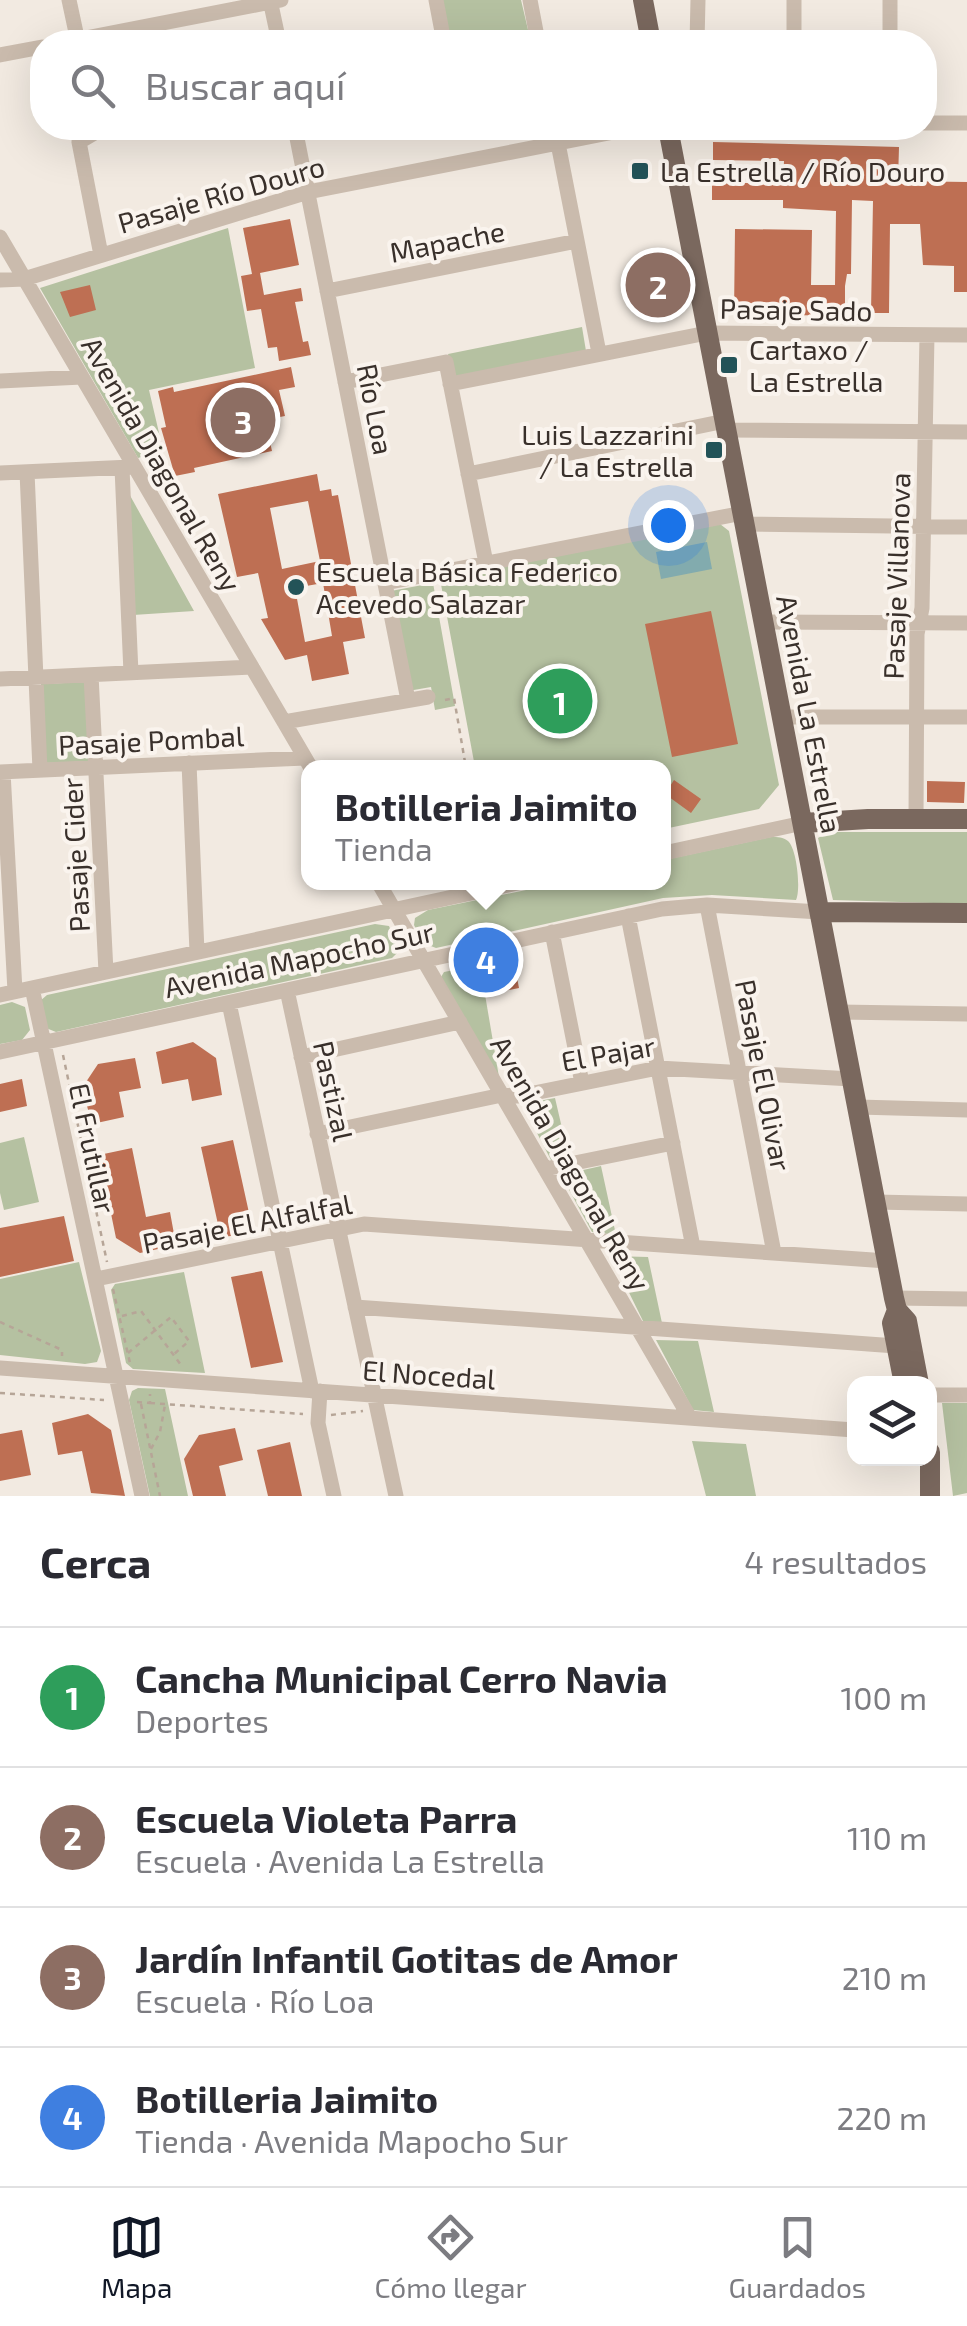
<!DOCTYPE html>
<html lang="es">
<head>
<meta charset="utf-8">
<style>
  :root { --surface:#fff; --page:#f2f2f3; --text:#2b2b33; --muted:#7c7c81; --line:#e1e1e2; --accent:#111827 }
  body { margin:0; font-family:"Exo 2",sans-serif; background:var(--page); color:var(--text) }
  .controls { position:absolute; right:30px; bottom:30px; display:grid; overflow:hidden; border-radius:20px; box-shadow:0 10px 40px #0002 }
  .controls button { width:90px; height:90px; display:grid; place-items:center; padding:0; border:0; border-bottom:2px solid var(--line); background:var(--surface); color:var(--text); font:50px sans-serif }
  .you { position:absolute; left:668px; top:525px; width:35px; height:35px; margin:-25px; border:8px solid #fff; border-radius:50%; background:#1a73e8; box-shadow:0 0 0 15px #1a73e833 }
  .badge { display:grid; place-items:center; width:65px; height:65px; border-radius:50%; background:var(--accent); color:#fff; font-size:32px; font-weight:700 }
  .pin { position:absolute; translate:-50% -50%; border:5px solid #fff; box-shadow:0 2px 10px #0006 }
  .popup { position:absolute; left:301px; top:760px; width:370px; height:130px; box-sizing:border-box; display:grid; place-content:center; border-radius:20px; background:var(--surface); filter:drop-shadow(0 2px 8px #0005); font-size:32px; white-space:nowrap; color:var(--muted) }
  .popup b { font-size:38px; color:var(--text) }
  .popup::after { content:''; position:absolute; left:50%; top:100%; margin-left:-20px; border:20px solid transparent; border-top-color:var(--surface) }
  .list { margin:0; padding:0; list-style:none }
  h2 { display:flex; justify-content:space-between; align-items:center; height:130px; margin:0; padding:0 40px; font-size:42px }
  h2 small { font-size:32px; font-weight:400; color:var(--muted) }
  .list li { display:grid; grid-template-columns:65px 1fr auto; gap:30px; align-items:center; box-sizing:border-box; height:140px; padding:0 40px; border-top:2px solid var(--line) }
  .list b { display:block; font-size:38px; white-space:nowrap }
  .list p { margin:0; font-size:32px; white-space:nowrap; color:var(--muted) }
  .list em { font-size:32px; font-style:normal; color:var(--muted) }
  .icon { flex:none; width:55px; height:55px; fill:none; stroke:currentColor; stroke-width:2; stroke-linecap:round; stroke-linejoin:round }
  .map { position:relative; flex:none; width:967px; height:1496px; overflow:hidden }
  .search { position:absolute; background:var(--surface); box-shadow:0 10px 40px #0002; left:30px; right:30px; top:30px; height:110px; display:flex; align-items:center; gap:25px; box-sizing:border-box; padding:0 35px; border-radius:40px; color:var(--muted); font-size:38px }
  .sheet { height:690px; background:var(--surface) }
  nav { display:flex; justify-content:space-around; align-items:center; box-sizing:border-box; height:140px; border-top:2px solid var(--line); background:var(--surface); font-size:28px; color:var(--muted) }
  nav a { display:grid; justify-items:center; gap:5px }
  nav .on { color:var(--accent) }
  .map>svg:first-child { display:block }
</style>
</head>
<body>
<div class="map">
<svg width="967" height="1496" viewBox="0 0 967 1496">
  <rect width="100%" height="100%" fill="#f2eae1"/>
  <!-- green -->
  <path fill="#b5c1a1" d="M441,0H521L529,34L488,42H448Z
    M228,228L255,368L149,390L163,450L138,458L40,288Z
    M582,327L586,351L455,377L448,354Z
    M127,490L194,611L133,615Z
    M720,524L729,531L779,785L759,809L664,829V768L475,767L440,579Z
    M433,583L455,706L435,710L431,687L408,691L391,591Z
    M88,682L90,762L44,763L41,684Z
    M829,832H967V904L833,900L818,838Z
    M771,837C778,837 783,837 788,841C797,849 801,890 796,900L712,895L663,898L436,948L423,943L414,925L415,918L428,910L560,883L664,882V860Z
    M375,924L389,926L399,951L392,958L56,1032L46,1028L40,1001L47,995Z
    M480,965L499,1077L441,977L444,972Z
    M12,1002L25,1007L30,1030L22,1040L0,1044V1005Z
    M555,1098L569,1158L552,1162L522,1104Z
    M24,1137L39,1202L4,1210L0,1193V1143Z
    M601,1166L616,1235L592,1232L561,1175Z
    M611,1256L648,1257L662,1323L643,1321Z
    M79,1262L101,1351L97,1362L85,1364L0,1355V1279Z
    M184,1272L205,1373L133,1369L126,1363L111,1290L115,1284Z
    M656,1340L698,1341L714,1412L693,1410Z
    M138,1388L165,1389L188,1496H150L129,1400L132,1391Z
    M942,1403H967V1493L953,1496Z
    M692,1441L746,1444L756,1496H706Z"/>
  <!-- water -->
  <path fill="#82abae" d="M707,542L712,569L661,579L656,552Z"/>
  <!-- building -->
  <path fill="#be6f53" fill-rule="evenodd" d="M713,142L899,147L898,181L967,182V292H954V266L923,265L920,224H890L889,313H871L873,201L852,200L851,274H847L845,286V316L734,314L735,229L812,230L811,285H835L836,211L783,208V200H712V183H783L784,161L713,160Z
    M290,219L299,265L260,273L264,295L301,288L303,301L295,302L303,342L308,341L311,355L279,361L277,347L268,348L261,309L247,311L241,276L252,274L243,228Z
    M90,285L96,310L70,317L60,292Z
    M291,367L295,387L279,390L285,416L265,420L272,451L194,468L195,472L175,476L161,428L166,427L158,391L173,387L174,392Z
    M317,474L320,491L331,489L332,496L338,495L365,638L343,642L349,674L312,681L307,655L285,660L261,619L268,618L258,573L237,577L218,494ZM308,501L320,561L282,569L270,508ZM323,583L332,636L305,642L295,588Z
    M711,611L738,744L672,757L645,624Z
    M674,780L701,799L691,813L665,794Z
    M927,781L965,782L964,803L927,802Z
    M513,957L519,988L488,994L482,963Z
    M193,1042L216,1058L222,1095L192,1101L188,1079L162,1084L156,1052Z
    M135,1058L141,1088L119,1092L124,1117L92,1124L82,1088L98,1064Z
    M22,1079L27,1106L0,1112V1084Z
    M233,1140L253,1231L221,1238L201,1147Z
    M132,1148L146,1217L170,1212L176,1245L140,1253L116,1238L99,1155Z
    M64,1216L74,1261L0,1277V1228Z
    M262,1271L283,1362L251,1368L231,1277Z
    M88,1414L111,1430L125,1496L91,1493L82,1451L58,1455L52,1423Z
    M235,1428L243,1460L219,1466L226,1496H193L184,1459L199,1435Z
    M22,1430L31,1475L0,1481V1434Z
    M290,1442L302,1496H268L257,1450Z"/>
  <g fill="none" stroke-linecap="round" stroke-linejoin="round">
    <!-- path -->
    <path stroke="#b6a597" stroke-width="2.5" stroke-dasharray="5 5" stroke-linecap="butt" d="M445,700L454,698L466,768
      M63,1055L107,1262
      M113,1289L130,1363
      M122,1316L141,1311L181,1365
      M0,1322L62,1350V1356
      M128,1353L171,1317L189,1341L173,1355
      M0,1393L104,1400
      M137,1402L150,1403V1394
      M150,1403L303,1414
      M141,1404L160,1496
      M331,1415L363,1411
      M151,1449L160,1432L165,1405"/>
    <!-- minor -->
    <path stroke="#cabbad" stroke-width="15" d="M69,0L78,42
      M270,0L279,42
      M436,0L444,42
      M530,0L538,42
      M65,42L281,0
      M697,42L698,0
      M794,42V0
      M890,42V0
      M0,55L42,47
      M924,123H967
      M295,128L408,700
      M555,128L599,353
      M0,237L311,768
      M101,255L79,142L96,132L117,128
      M0,280L24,279L308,192L634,128
      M327,291L577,241
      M0,381L82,377
      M345,382L446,362L486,563
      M450,384L707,333L967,335
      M726,430L967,432
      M122,468L131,673
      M27,472L40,770
      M0,473L131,467
      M468,474L725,421
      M745,524L967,527
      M385,583L743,513
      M764,622L967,623
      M91,675L106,972
      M0,679L252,667
      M782,717H967
      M284,722L428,697
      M189,763L197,952
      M0,772L305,758
      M3,772L15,991
      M916,819L917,634L922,608L927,335
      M664,853L803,823
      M378,882L690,1418
      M707,905L774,1253
      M628,916L693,1247
      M552,932L582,1083
      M32,988L142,1496
      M287,990L396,1496
      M0,995L522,882
      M229,1003L312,1391
      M839,1012L967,1014
      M0,1052L662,909L707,905L820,912
      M301,1057L460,1022
      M858,1107L967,1110
      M317,1134L502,1095L519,1096L658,1068L852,1079
      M545,1169L673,1143
      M876,1202L967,1204
      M96,1279L364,1224L887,1261
      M894,1298L967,1299
      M355,1307L896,1346
      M0,1368L854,1430
      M320,1391L318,1423L334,1496
      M930,1395H967"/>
    <!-- major -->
    <path stroke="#7a685e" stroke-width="20" d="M643,0L651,42
      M668,128L894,1298L897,1310L892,1323L904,1384
      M803,823L868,819H967
      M820,912L967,913
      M897,1310L907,1321L919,1384
      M930,1452V1496"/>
  </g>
  <!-- markers -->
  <g fill="#235358" stroke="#faf4ee" stroke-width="4">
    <rect x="630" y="161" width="20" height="20" rx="5"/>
    <rect x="719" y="355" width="20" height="20" rx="5"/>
    <rect x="704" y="440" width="20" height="20" rx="5"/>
    <circle cx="296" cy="587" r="10"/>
  </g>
  <g text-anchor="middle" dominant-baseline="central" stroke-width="8" stroke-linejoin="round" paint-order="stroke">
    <!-- poi labels -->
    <g font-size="28" fill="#39302b" stroke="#faf4ee" text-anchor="start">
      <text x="660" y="171">La Estrella / Río Douro</text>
      <text x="749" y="349">Cartaxo /<tspan x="749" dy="32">La Estrella</tspan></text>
      <text x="694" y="434" text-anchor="end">Luis Lazzarini<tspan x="694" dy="32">/ La Estrella</tspan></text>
      <text x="316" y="571">Escuela Básica Federico<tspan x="316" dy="32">Acevedo Salazar</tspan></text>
    </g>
    <!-- street labels -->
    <g font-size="28" fill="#39302b" stroke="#faf4ee">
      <text transform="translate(221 194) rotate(-16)">Pasaje Río Douro</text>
      <text transform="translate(447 241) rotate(-11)">Mapache</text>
      <text transform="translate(796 309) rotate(1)">Pasaje Sado</text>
      <text transform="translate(376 409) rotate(79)">Río Loa</text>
      <text transform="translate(162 464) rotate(60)">Avenida Diagonal Reny</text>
      <text transform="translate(896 576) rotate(-88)">Pasaje Villanova</text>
      <text transform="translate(810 714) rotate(79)">Avenida La Estrella</text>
      <text transform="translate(151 740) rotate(-3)">Pasaje Pombal</text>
      <text transform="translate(75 855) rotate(-93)">Pasaje Cider</text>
      <text transform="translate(299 959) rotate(-12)">Avenida Mapocho Sur</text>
      <text transform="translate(608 1053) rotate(-10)">El Pajar</text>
      <text transform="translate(764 1075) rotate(79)">Pasaje El Olivar</text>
      <text transform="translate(334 1091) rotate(78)">Pastizal</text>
      <text transform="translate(93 1148) rotate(78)">El Frutillar</text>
      <text transform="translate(571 1163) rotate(60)">Avenida Diagonal Reny</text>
      <text transform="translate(247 1223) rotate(-11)">Pasaje El Alfalfal</text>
      <text transform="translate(429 1374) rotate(4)">El Nocedal</text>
    </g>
  </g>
</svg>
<div class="controls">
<button><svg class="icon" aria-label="layers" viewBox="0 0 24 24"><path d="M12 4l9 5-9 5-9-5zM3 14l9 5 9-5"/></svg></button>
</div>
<div class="you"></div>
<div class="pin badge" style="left:560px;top:701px;background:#2e9e5b">1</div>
<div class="pin badge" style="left:658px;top:285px;background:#8d6e63">2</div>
<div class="pin badge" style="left:243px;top:420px;background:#8d6e63">3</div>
<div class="pin badge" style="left:486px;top:960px;background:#3f7fe0">4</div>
<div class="popup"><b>Botilleria Jaimito</b>Tienda</div>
<div class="search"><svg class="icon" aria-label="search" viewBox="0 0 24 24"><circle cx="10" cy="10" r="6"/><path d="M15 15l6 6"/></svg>Buscar aquí</div>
</div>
<section class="sheet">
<h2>Cerca<small>4 resultados</small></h2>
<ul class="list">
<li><span class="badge" style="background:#2e9e5b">1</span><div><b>Cancha Municipal Cerro Navia</b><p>Deportes</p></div><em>100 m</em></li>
<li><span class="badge" style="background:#8d6e63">2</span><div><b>Escuela Violeta Parra</b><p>Escuela · Avenida La Estrella</p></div><em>110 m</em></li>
<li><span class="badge" style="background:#8d6e63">3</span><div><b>Jardín Infantil Gotitas de Amor</b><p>Escuela · Río Loa</p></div><em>210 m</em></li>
<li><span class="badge" style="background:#3f7fe0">4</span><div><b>Botilleria Jaimito</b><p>Tienda · Avenida Mapocho Sur</p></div><em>220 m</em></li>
</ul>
</section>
<nav>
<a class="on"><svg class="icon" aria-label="map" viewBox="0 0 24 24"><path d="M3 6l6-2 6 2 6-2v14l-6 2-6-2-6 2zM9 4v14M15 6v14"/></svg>Mapa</a>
<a><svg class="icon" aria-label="directions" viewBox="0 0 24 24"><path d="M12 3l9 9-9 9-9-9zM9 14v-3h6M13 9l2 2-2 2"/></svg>Cómo llegar</a>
<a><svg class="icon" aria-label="saved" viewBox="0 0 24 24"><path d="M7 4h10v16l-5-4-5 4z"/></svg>Guardados</a>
</nav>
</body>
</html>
